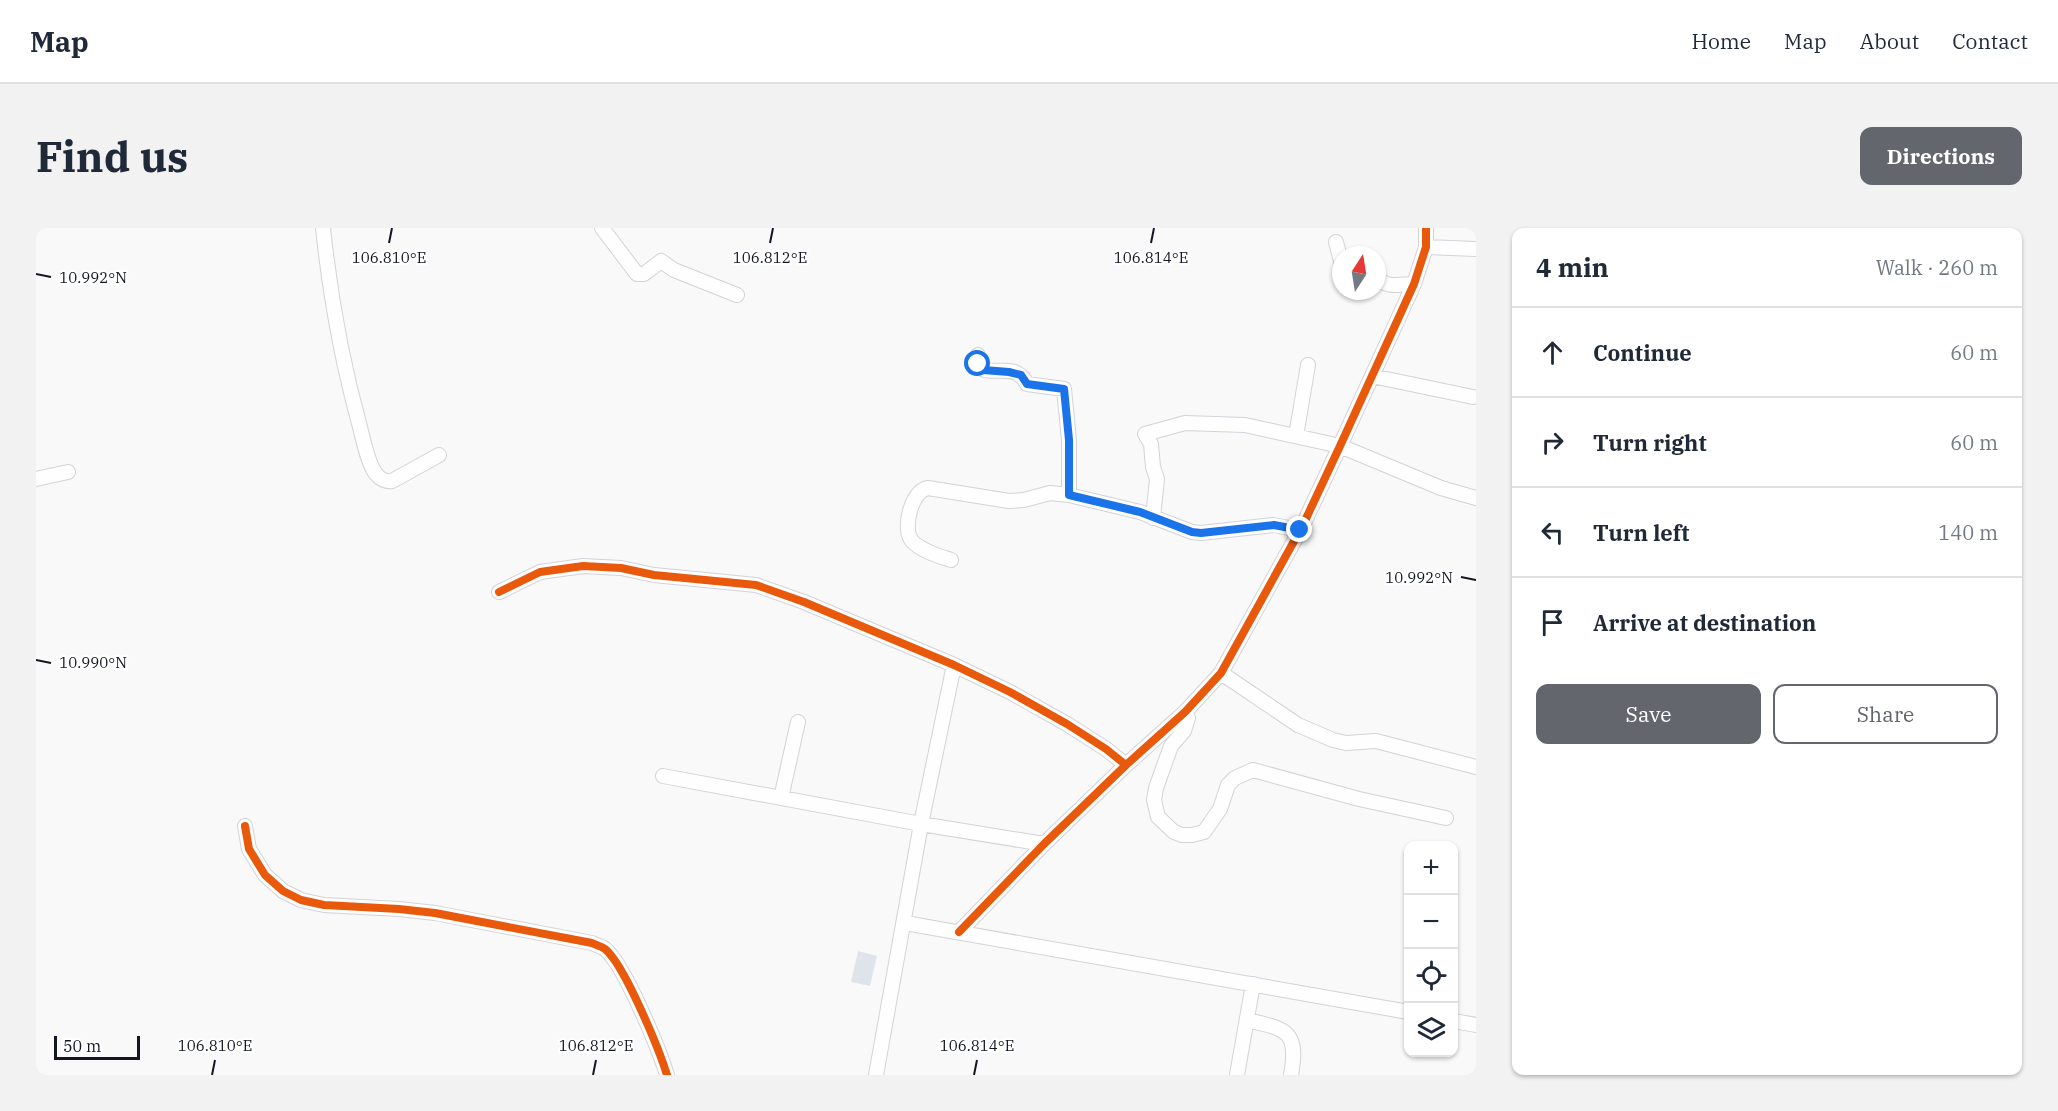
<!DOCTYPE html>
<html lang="en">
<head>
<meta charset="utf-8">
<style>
  :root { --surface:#fff; --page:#f2f2f3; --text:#1f2937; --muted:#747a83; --line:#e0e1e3; --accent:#64666d }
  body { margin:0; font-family:"IBM Plex Serif",serif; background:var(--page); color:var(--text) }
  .controls { position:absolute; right:18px; bottom:18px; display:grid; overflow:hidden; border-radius:12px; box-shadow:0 2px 4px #0004 }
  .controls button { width:54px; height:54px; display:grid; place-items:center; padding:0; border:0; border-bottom:2px solid var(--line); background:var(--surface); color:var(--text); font:30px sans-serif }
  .compass { position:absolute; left:1296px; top:18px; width:54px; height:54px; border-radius:50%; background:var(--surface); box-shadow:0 2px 4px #0004; rotate:12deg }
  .scale { position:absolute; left:18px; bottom:15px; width:86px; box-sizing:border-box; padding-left:6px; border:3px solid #141722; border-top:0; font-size:16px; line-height:21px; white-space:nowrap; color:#141722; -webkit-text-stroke:4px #fff; paint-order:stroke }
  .stop { position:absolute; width:18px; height:18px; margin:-14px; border:4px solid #1a73e8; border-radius:50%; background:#fff }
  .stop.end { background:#1a73e8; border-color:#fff; box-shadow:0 2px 6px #0008 }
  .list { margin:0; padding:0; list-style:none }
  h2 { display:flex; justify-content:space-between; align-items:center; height:78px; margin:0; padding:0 24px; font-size:26px }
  h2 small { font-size:20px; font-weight:400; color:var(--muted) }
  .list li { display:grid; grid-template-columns:39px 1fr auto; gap:18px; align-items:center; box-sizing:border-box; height:90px; padding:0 24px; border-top:2px solid var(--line) }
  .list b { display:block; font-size:22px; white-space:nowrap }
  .list em { font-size:20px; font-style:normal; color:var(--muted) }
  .actions { display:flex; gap:12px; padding:18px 24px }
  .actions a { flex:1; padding:14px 0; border:2px solid var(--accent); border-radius:12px; text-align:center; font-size:21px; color:var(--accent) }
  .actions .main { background:var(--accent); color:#fff }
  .icon { flex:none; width:33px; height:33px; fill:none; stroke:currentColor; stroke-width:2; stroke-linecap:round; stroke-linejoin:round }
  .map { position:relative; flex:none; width:1440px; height:847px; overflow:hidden; border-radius:12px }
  header { display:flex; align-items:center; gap:36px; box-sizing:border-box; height:84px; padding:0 30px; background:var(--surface); border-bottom:2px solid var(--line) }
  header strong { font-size:28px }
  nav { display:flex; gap:33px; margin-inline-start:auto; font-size:21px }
  .intro { display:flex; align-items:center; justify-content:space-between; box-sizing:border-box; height:144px; padding:0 36px }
  h1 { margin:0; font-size:42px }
  .button { padding:15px 27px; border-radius:12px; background:var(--accent); color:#fff; font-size:21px; font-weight:700 }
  main { display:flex; gap:36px; padding:0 36px }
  aside { flex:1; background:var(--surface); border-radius:12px; box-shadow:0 2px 4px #0004 }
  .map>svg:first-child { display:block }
</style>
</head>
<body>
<header>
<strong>Map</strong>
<nav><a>Home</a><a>Map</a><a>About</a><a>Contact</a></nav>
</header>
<div class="intro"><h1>Find us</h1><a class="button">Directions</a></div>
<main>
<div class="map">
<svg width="1440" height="847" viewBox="0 0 1440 847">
  <rect width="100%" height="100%" fill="#f9f9f9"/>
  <!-- building -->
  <path fill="#dee4e9" d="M822,723L841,728L834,758L815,754Z"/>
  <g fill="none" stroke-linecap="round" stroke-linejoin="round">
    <!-- minor casing -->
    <g stroke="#d2d3d9" stroke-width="16">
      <path id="minor" d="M287,0C294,67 306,134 324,199C327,211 332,236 340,246C344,251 350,254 356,253L403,227
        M566,0L601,46H608L625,33L638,42L701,67
        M1300,14L1305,33
        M1390,19L1440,21
        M1341,49C1350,61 1365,56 1378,56
        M942,127L943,139C954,148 974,137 985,148C988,150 989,153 991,156L1028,161L1033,212V267
        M1336,148L1437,169
        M1260,208L1272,137
        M0,251L32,244
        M1117,290L1121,251L1117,239L1115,216L1109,206L1149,195L1209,197L1304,218L1405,260L1440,270
        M915,332C903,328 885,323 876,313C866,301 875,263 892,260L973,273L988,272L1014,265L1033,267L1104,284L1156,304L1165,305L1237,297L1264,302
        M463,364L504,344L547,338L585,340L618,347L720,357L768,374L918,437L974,464L1031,496L1070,521L1090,537
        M1185,445L1262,497L1297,512L1310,515L1340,513L1440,539
        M1149,484L1152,490L1148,503L1135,518L1120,560L1118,572L1122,589L1138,604L1146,607H1156L1168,604L1184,581L1192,557L1199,550L1217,542L1323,571L1410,590
        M627,548L885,596L1008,616
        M745,570L762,494
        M209,598L213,621L229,647L247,663L265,672L288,677L363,681L399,685L556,715C560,717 565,718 569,721C588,736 623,821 631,847
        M869,695L1372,784
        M923,704L1008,616L1090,537L1149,484L1185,445L1267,297L1304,218L1378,56L1390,19V0
        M1211,792C1250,801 1263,802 1255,847
        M1418,793L1440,797
        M840,847L885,596L918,437
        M1201,847L1217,756"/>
    </g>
    <!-- minor -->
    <use href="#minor" stroke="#fefefe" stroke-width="14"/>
    <!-- cycleway casing -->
    <g stroke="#fff" stroke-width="11">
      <path id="cycleway" d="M463,364L504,344L547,338L585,340L618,347L720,357L768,374L918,437L974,464L1031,496L1070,521L1090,537
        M209,598L213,621L229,647L247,663L265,672L288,677L363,681L399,685L556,715C560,717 565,718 569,721C588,736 623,821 631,847
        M923,704L1008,616L1090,537L1149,484L1185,445L1267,297L1304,218L1378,56L1390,19V0"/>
    </g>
    <!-- cycleway -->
    <use href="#cycleway" stroke="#e8590c" stroke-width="8"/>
  </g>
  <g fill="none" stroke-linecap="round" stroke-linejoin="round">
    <!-- route -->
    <path stroke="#1a73e8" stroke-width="8" d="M942,136L947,142L973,144L985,147L991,156L1028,161L1033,212V267L1104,284L1156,304L1165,305L1238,297L1264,302"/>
  </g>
  <!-- ticks -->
  <path fill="none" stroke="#141722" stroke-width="2" d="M353,15L356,0M734,15L737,0M1115,15L1118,0M0,46L15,49M1425,349L1440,352M0,432L15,435M176,847L179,832M557,847L560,832M938,847L941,832"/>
  <g font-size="15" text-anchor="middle" fill="#141722" stroke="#fff" stroke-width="4.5" stroke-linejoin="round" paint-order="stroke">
    <text x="353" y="35">106.810°E</text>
    <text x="734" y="35">106.812°E</text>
    <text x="1115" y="35">106.814°E</text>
    <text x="57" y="55">10.992°N</text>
    <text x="1383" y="355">10.992°N</text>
    <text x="57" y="440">10.990°N</text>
    <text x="179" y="823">106.810°E</text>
    <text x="560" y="823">106.812°E</text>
    <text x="941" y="823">106.814°E</text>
  </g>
</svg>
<div class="controls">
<button>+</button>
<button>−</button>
<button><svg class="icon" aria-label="locate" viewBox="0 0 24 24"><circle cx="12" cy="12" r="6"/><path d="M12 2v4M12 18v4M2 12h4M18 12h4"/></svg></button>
<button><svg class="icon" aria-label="layers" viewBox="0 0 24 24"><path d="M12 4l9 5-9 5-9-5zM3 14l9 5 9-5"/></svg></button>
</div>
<svg class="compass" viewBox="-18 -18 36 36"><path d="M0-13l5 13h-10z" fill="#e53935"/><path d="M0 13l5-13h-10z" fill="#747a83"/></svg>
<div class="scale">50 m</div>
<div class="stop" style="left:942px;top:136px"></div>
<div class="stop end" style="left:1264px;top:302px"></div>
</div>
<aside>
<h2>4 min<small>Walk · 260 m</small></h2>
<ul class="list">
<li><svg class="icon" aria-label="ahead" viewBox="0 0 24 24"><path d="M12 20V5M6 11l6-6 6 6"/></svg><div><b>Continue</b></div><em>60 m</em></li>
<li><svg class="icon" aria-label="right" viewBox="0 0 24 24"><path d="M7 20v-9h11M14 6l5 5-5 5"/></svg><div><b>Turn right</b></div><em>60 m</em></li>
<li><svg class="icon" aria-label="left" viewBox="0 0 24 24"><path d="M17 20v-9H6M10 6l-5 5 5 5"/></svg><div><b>Turn left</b></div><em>140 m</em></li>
<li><svg class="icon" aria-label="arrive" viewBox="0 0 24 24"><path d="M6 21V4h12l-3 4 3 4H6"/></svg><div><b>Arrive at destination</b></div></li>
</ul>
<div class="actions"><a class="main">Save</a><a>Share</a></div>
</aside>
</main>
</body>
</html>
